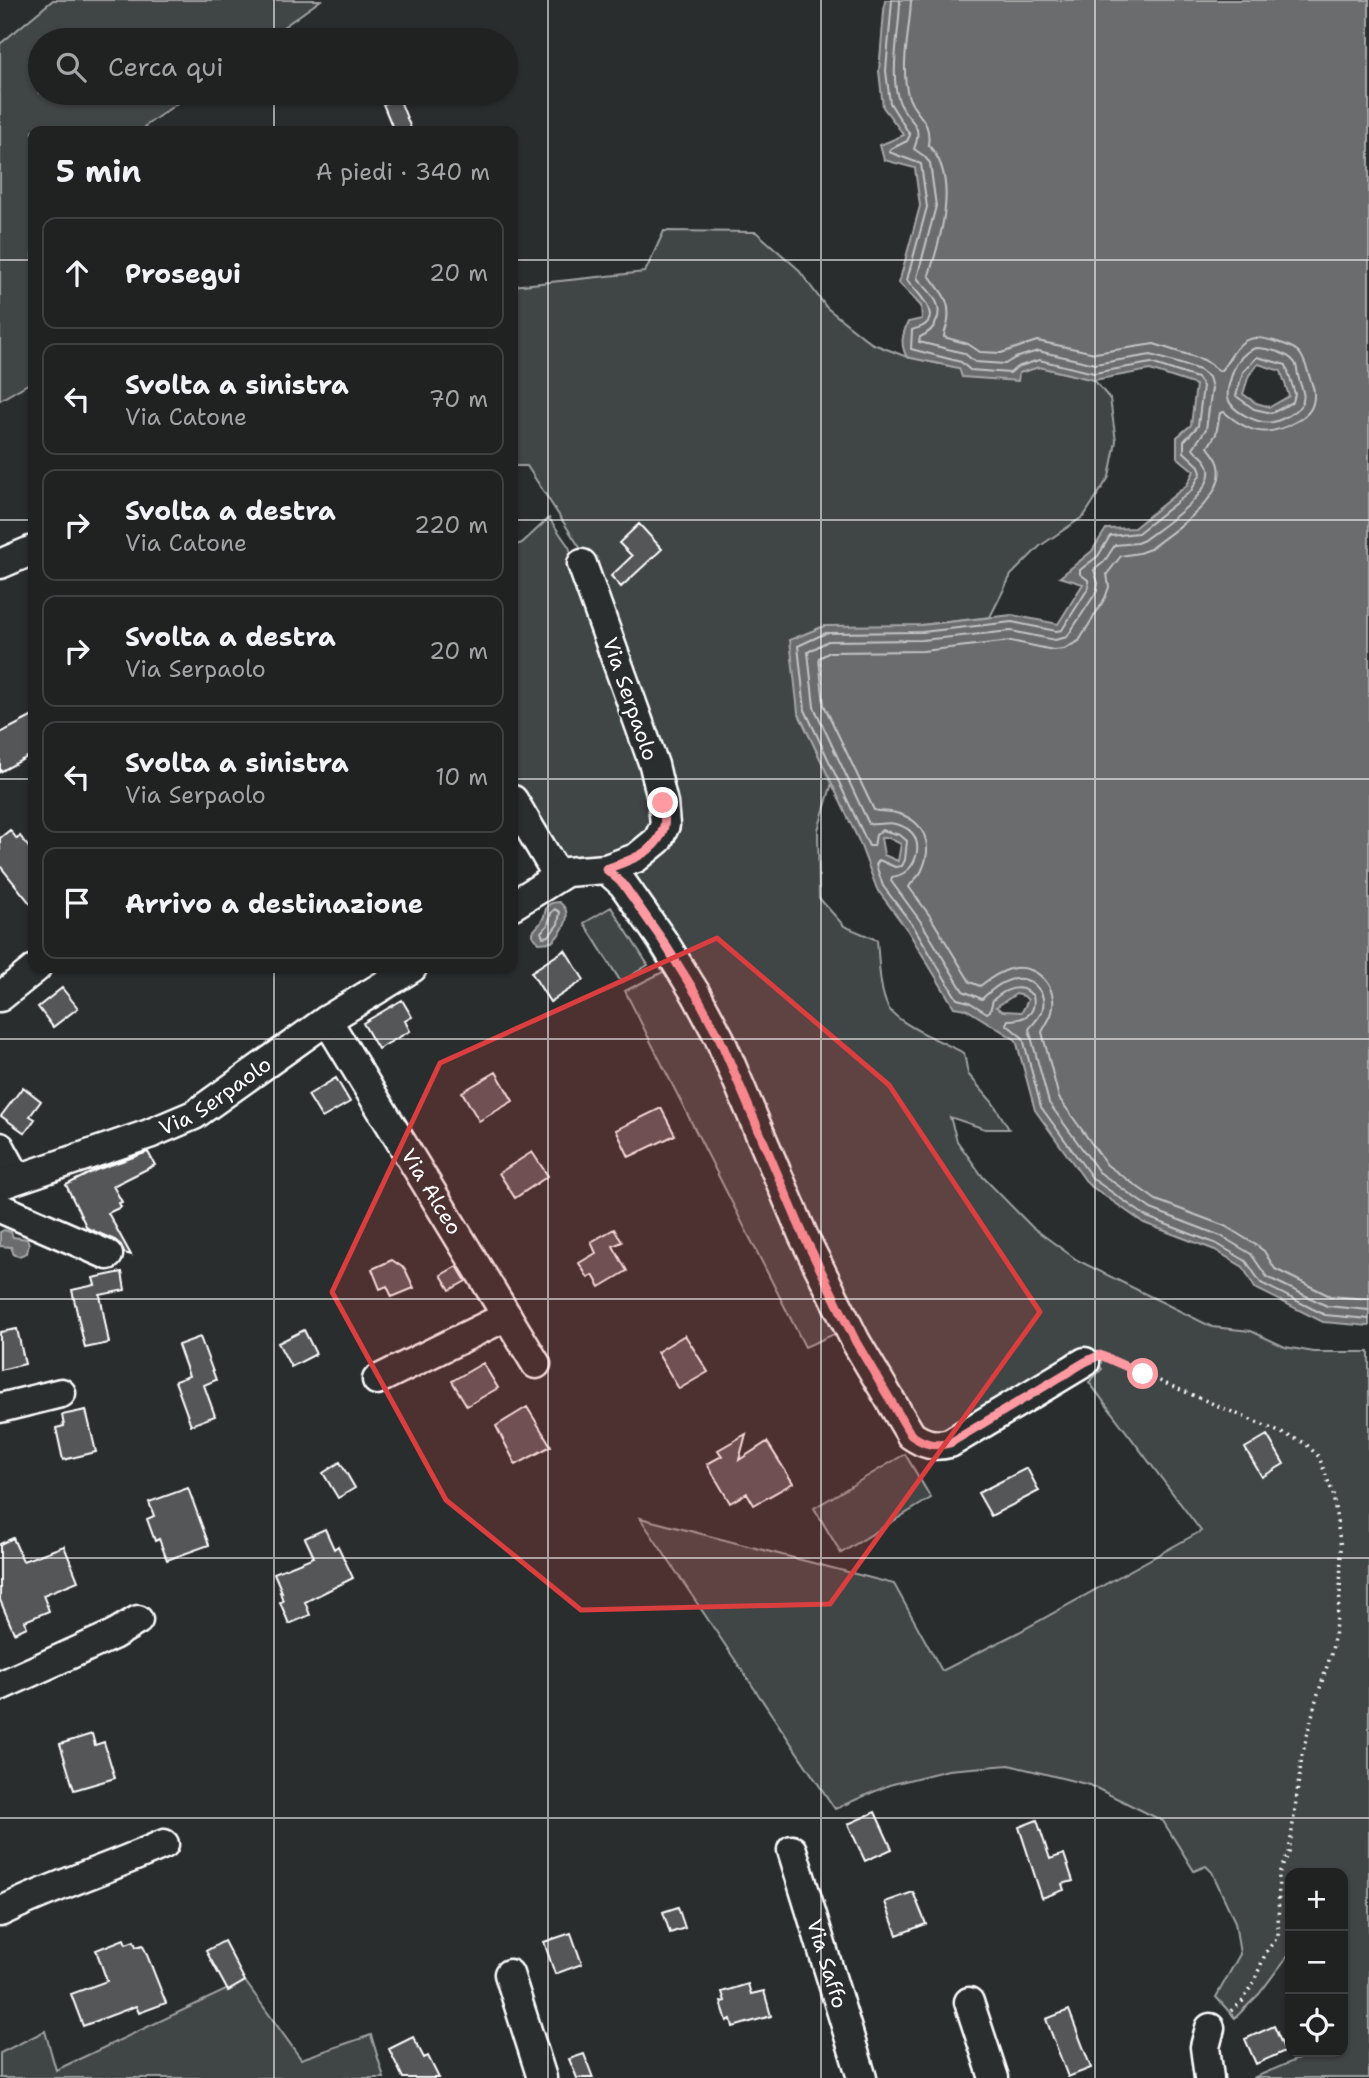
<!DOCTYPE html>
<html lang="it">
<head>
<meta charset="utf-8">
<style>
  :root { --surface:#202222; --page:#282a2a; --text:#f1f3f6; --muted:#a2a4a5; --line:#3d3f40 }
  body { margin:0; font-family:"Shantell Sans",sans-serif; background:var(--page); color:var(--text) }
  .controls { position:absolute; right:21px; bottom:21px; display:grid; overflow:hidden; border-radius:14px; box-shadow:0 2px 5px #0004 }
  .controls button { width:63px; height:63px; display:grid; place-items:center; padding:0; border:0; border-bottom:2px solid var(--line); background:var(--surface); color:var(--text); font:35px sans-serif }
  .stop { position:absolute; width:21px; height:21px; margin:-16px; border:5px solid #ff9aa2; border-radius:50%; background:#fff }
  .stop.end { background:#ff9aa2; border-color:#fff; box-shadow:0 2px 7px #0008 }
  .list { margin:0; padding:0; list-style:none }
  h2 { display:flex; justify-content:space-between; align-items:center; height:91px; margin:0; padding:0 28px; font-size:30px }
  h2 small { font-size:23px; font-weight:400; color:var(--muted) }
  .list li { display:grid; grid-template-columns:46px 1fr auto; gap:21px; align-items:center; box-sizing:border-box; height:112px; margin:0 14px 14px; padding:0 14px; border:2px solid var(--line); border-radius:14px }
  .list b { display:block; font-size:26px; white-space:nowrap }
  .list p { margin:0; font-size:23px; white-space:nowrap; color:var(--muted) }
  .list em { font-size:23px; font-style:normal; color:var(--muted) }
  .icon { flex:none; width:38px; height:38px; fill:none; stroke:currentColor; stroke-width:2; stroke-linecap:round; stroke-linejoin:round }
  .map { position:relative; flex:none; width:1369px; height:2078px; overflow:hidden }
  .search { position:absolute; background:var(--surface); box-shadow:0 2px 5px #0004; left:28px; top:28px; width:490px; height:77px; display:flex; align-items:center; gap:18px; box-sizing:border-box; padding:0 24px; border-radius:38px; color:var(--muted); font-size:26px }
  .panel { position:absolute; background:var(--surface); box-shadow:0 2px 5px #0004; left:28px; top:126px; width:490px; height:847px; border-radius:14px }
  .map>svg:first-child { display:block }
</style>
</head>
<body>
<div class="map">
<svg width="1369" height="2078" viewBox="0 0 1369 2078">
  <rect width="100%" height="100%" fill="#2a2d2e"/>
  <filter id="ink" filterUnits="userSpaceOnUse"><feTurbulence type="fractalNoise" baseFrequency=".0143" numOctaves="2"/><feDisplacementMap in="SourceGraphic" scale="14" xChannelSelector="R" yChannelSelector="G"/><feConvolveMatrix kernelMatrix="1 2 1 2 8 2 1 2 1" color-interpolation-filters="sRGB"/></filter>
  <g filter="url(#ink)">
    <!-- green -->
    <path fill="#414445" stroke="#a0a2a2" stroke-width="2" d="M53,0H321L265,40H40V93H192L145,126L147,131H33V381L0,400V44Z
      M664,231L756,232L797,268L827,308L871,343L907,357L959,368L1019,373L1039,367L1094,380L1110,399L1116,441L1109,477L1084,516L1040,546L1011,575L990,617L921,625L798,712L832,783L818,830L819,898L844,926L877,940C879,959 879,990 888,1007C897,1024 945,1043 964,1053L968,1074L993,1103L1009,1129H985L950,1117L957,1141L983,1177L1032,1227L1077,1260L1212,1327L1251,1331L1285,1347L1314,1352H1369V2078H1253L1303,2057L1301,2052H1343V1873H1290V1953L1259,1994L1235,2018L1216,1997L1240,1954L1235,1922L1212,1872L1206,1866L1194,1871L1163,1821L1090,1785L1009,1765L948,1770L889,1785L835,1809L640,1518L894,1584L942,1671L1019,1632L1201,1531L1089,1382L1102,1369L1087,1351L1070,1352L1048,1369L946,1436L913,1423L630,876L634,868L654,861L669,845L596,581L599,566L586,557L527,466H513V286L645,272Z
      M549,518L569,547L580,576L658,808L643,844L593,859H558L513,784V546L522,543Z
      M615,894L672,963L839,1332L805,1347L625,991L663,972Z
      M611,907L648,965L621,982L584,923Z
      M905,1454L931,1498L841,1553L814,1508Z
      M245,1981L301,2059L371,2035L384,2078H0V2053L45,2031L56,2070Z"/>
    <!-- water -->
    <path fill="#6a6c6d" stroke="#a6a7a7" stroke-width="2" fill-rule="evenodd" d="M885,0H1369V1326L1323,1322L1255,1288L1243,1267L1215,1250L1144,1223L1088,1184L1035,1110L1016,1040L966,1009L954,1007L908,931L877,889L859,841L798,712L790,640L824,626L921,625L1012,615L1058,624L1083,584L1060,577L1092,551L1106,529L1134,528L1187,485L1194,471L1177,457V437L1191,425L1196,385L1150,370L1094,380L1039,367L1019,373L1018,381L962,377L959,368L907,357C900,345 902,335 908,322L922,319L921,306L899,283L920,206L915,168L884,160L880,145L904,135L883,107L879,71ZM1258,364L1281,371L1289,396L1270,407L1256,403L1243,394L1249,375ZM881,838H889L901,844L898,861L884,855ZM1016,994L1024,996L1028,1000L1022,1012L1003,1011L996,1007Z
      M559,902C575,913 563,932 552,942L539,943L533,936V932C535,928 539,926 541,922C549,912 540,903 559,902Z
      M4,1230L11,1232L13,1237L27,1239L29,1244L27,1253L19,1256L14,1255L11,1247L0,1246V1232Z"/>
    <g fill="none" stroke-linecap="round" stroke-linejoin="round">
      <!-- shore -->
      <path stroke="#c3c4c5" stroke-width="2" d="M892,0L886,71L890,103L910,135L907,141L891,149L889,152L921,164L927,207L907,280C914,289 943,315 923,326C920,328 916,328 912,330L911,349L961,362L970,370L1010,373L1017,367L1039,360L1094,373L1151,363L1197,378L1203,386L1198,426L1184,441V452L1199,466L1201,473L1191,491L1138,533L1110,536L1098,556L1080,570V574L1088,580L1089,587L1062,630L1056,631L1012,622L922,632L826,633L798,646L805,710L869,846H874L876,835L882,830L900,835L907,841L905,860L902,866L895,867L879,860L876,865L883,886L914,927L957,999L969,1002L987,1013L990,1011L993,1000C1005,989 1021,982 1033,996C1037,1015 1024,1020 1008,1020L1006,1024L1023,1038L1041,1107L1093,1179L1147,1217L1217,1244L1246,1261L1261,1283L1325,1315L1369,1319
        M900,0C900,28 889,75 899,101C907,123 925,121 914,149L924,156L930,163L936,206L917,278C922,284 928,289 932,295C945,311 937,330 920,337L919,342L964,353L975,362L1005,364L1015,358L1038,351L1095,364L1151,355L1200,370L1209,377L1212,388L1206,429L1193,448C1198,455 1208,459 1209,469C1213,494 1162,526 1144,540L1137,543L1115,545L1104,562L1094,570L1098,583L1097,591L1067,637L1055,640L1011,631L922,640L828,641L808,652L814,707L869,824C881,826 891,819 906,828C926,839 918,874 892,877L891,881L921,922L963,991L982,999C990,991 1002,980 1015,979C1033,977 1048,994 1042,1011C1039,1018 1033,1024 1029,1029L1049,1103L1099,1172L1151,1209L1221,1236L1251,1254L1267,1277L1327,1306L1369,1310
        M911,0C910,30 900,65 908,95C914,116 932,118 928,145C960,176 941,238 929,275C940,292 951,298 948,321C947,327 944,332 944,337L968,344L980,352L1001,353L1037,341L1095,353L1154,344L1204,360L1220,371C1228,364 1232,350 1243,342C1253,336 1263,338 1274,341C1299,348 1302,351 1309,375C1311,383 1315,388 1314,396C1314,408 1307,416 1297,421C1268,438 1250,434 1224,412L1220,413L1216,434L1208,447C1212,453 1218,458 1219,466C1226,499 1172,531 1150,549L1139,553L1121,556L1107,574L1109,587L1105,598L1079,641L1064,649L1053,650L1011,641L923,651L830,652L819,658L824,705L874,810C881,812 889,811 896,813C924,820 934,844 922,870C919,877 912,881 909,887L930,916L970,982L980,986C989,979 999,972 1010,969C1036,962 1059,987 1052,1012C1050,1020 1045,1025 1042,1032L1059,1098L1107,1165L1156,1200L1225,1226L1256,1245L1264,1251L1275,1269L1330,1296L1369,1299
        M1255,348C1267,348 1289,353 1295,363C1298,368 1297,374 1299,379C1301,388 1307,396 1301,405C1297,412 1282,420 1273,422C1260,425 1231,412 1228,398C1226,389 1231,379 1233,371C1237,361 1245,352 1255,348Z
        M1257,357L1286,365L1295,394L1293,402L1272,413L1254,409L1236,396L1243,372Z
        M555,909L560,912L558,924L549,936L543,937L541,932L548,925L551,913Z"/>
    </g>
    <!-- building -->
    <path fill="#555758" stroke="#fff" stroke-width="2" d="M399,98L412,131H394L383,104Z
      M639,524L662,549L621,587L611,576L632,556L619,543Z
      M33,716V754L0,772V733Z
      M10,830L17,839L20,836L33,853V907L0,866V838Z
      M565,950L584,980L550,1002L531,972Z
      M62,988L78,1008L53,1027L38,1007Z
      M402,1000L412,1017L405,1021L410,1031L378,1049L363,1023Z
      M496,1072L513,1101L479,1121L462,1092Z
      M336,1078L350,1102L322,1118L308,1095Z
      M23,1087L41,1101L30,1116L35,1119L25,1133L1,1116Z
      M661,1108L675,1135L629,1157L616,1130Z
      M148,1152L155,1165L113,1186L122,1202L119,1203L121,1207L108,1213L131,1255L124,1253L121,1245L115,1240L87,1228L66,1185L96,1170Z
      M532,1152L548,1176L515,1198L499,1173Z
      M614,1229L622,1242L613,1246L627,1271L600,1287L593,1275L588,1278L579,1263L596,1253L591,1242Z
      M392,1260L405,1269L414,1288L392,1297L387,1286L380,1289L372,1269Z
      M457,1266L466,1281L450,1290L441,1275Z
      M122,1272L125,1290L100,1295L109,1343L85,1348L72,1290L95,1285L93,1278Z
      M17,1329L25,1364L0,1370V1332Z
      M304,1330L316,1354L291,1367L278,1343Z
      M685,1335L708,1372L679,1389L657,1352Z
      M200,1337L216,1380L204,1385L215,1416L191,1425L175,1381L189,1376L178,1345Z
      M483,1363L498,1388L467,1406L452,1381Z
      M527,1407L551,1446L516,1465L496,1426Z
      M86,1410L96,1452L63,1460L56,1428L64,1426L62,1415Z
      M746,1434L739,1460L767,1442L793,1483L754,1505L747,1493L730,1503L707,1464L722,1456L718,1450Z
      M1267,1435L1284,1464L1262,1477L1245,1448Z
      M340,1462L355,1488L338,1498L323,1473Z
      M1027,1468L1039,1491L991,1516L978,1493Z
      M188,1488L209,1545L167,1560L159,1539L155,1541L147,1519L154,1516L149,1502Z
      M325,1529L334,1549L338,1546L353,1578L305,1602L310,1615L289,1624L280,1602L283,1601L280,1592H282L274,1573L314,1557L305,1538Z
      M13,1538L23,1561L64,1546L78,1581L43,1595L49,1611L25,1621L27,1627L14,1633L0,1600V1544Z
      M92,1734L95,1745L104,1742L115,1778L74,1790L60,1744Z
      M875,1812L892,1849L865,1861L848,1824Z
      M1037,1820L1050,1859L1064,1854L1073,1881L1062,1884L1064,1890L1042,1898L1019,1827Z
      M913,1892L926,1924L897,1935L885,1902Z
      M678,1907L685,1928L670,1933L663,1912Z
      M571,1933L582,1964L555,1974L544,1942Z
      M124,1939L126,1944L134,1941L136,1947L143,1945L166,2003L139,2013L136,2006L83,2026L71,1994L107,1981L96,1950Z
      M224,1941L245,1981L228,1991L206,1951Z
      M748,1984L751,1994L764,1991L771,2016L733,2027L731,2019L727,2021L721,2002L725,2001L722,1992Z
      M1069,2010L1091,2068L1068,2077L1046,2019Z
      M1274,2026L1285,2051L1256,2064L1245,2039Z
      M413,2037L424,2058L428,2056L439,2078H403L389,2049Z
      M584,2054L593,2078H577L569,2059Z"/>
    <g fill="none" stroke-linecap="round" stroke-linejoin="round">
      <!-- minor casing -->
      <g stroke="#fff" stroke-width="33">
        <g id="minor">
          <path d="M0,564L33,550"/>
          <path d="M513,800L558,876"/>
          <path d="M606,869L623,884L663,941L696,994L719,1037L803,1235L856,1342L911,1435C924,1444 934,1447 950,1443L1085,1362"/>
          <path d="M513,905L566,872L606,869L636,858L658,840L665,825L663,803L654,765L582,564"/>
          <path d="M0,997L36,968"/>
          <path id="s1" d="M327,1020L536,1364"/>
          <path d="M0,1147L17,1178"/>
          <path id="s2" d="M0,1185L149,1134L194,1115L327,1020L412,968"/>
          <path d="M0,1208L108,1255"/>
          <path d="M377,1380L507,1316"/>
          <path d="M0,1408L61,1393"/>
          <path d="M0,1686L113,1635L138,1620"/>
          <path id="s3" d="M792,1850L862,2078"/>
          <path d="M0,1912C53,1886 110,1868 164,1844"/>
          <path d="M509,1974L542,2078"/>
          <path d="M969,2002L994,2078"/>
          <path d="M1209,2078L1205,2047L1210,2028"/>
        </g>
      </g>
      <!-- path -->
      <path stroke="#fff" stroke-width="3.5" stroke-dasharray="2 5" stroke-linecap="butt" d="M1108,1359L1305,1443L1319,1457L1333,1494L1341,1548L1340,1596L1332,1651L1316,1700L1302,1756L1289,1853L1279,1873L1278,1936L1266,1952L1254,1982L1242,2002L1228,2013"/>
      <!-- minor -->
      <use href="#minor" stroke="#2a2d2e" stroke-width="28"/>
    </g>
  </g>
  <g fill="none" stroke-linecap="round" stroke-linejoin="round" filter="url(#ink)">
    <!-- route -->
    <path stroke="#ff9aa2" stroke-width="9" d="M663,803C663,810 666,819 664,826C658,853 628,861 606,869L623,884L663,941L696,994L719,1037L803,1234L856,1342L911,1435C924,1444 934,1447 950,1443L1085,1362L1100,1355L1143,1374"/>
  </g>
  <!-- marked area -->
  <path fill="#da3e3e" fill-opacity="0.2" stroke="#da3e3e" stroke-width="5" stroke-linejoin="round" d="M717,938L889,1085L1040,1312L830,1604L581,1610L446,1500L332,1292L440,1063Z"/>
  <!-- grid -->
  <path fill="none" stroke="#fff" stroke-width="2" stroke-opacity="0.55" d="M274,0V40M548,0V2078M821,0V2078M1095,0V2078M274,93V131M0,260H33M513,260H1369M0,520H33M513,520H1369M0,779H33M513,779H1369M274,968V2078M0,1039H1369M0,1299H1369M0,1558H1369M0,1818H1369"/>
  <g text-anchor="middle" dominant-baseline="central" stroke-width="6" stroke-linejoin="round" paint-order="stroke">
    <!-- street labels -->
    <g font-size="21" fill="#fff" stroke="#2a2d2e">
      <text transform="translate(630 699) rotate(71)">Via Serpaolo</text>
      <text stroke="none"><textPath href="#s2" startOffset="234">Via Serpaolo</textPath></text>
      <text stroke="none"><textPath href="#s1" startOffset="201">Via Alceo</textPath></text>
      <text stroke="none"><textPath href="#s3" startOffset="119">Via Saffo</textPath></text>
    </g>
  </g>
</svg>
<div class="controls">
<button>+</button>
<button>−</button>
<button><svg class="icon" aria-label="locate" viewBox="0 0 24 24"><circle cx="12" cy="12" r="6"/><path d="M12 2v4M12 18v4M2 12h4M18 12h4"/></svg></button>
</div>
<div class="stop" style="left:1143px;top:1374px"></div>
<div class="stop end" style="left:663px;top:803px"></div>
<div class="search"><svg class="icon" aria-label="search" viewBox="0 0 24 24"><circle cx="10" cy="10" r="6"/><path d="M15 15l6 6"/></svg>Cerca qui</div>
<section class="panel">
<h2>5 min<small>A piedi · 340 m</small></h2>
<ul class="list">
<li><svg class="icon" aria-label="ahead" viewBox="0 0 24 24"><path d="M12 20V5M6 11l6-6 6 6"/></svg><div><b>Prosegui</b></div><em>20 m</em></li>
<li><svg class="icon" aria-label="left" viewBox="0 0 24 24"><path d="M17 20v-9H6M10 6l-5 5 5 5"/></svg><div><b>Svolta a sinistra</b><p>Via Catone</p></div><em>70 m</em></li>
<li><svg class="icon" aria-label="right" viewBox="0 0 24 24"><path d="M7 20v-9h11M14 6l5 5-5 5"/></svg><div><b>Svolta a destra</b><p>Via Catone</p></div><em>220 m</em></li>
<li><svg class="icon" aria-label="right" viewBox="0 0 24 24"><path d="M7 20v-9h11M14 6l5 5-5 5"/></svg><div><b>Svolta a destra</b><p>Via Serpaolo</p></div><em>20 m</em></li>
<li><svg class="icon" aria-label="left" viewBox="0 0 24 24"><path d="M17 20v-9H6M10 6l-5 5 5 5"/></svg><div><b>Svolta a sinistra</b><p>Via Serpaolo</p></div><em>10 m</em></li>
<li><svg class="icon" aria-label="arrive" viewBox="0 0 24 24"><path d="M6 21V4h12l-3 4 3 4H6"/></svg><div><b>Arrivo a destinazione</b></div></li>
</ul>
</section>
</div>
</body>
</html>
